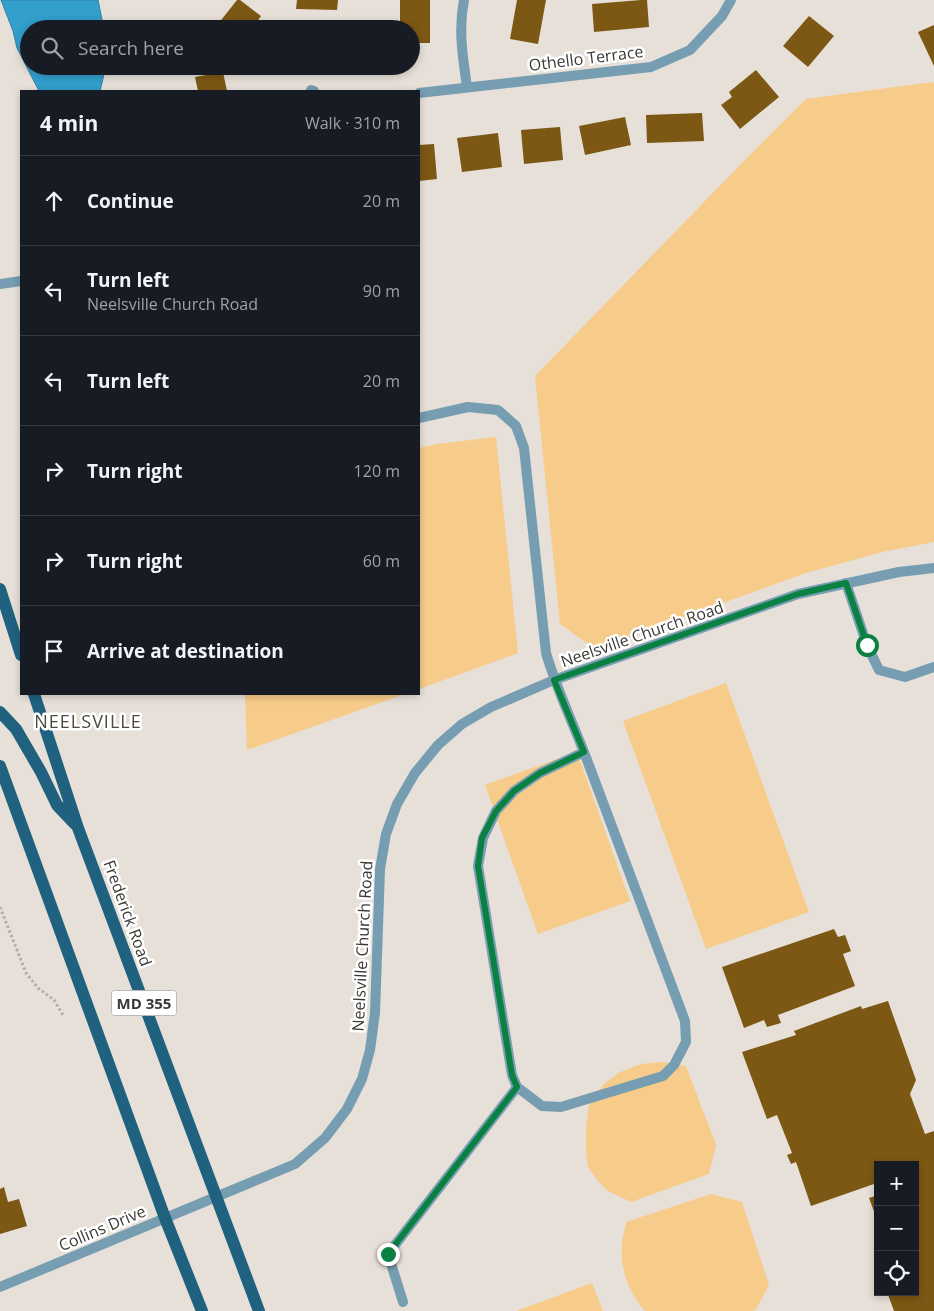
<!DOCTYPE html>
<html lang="en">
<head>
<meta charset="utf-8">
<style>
  :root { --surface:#171b24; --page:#242831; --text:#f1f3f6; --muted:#9ea1a6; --line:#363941 }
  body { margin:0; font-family:"Open Sans",sans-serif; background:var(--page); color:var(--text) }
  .controls { position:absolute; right:15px; bottom:15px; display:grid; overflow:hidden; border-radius:0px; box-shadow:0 2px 8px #0003 }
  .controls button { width:45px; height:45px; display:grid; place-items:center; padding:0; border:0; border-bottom:1px solid var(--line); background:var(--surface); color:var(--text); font:25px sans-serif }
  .stop { position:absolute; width:15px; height:15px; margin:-11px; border:4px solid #0b8043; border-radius:50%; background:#fff }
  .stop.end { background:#0b8043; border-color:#fff; box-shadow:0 1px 5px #0008 }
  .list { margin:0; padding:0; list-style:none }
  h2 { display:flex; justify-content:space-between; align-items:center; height:65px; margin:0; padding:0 20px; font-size:21px }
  h2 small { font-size:16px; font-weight:400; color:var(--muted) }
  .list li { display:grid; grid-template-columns:32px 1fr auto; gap:15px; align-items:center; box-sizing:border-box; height:90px; padding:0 20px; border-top:1px solid var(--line) }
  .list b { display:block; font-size:19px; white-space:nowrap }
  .list p { margin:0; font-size:16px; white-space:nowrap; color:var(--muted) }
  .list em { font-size:16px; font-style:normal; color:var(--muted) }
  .icon { flex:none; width:28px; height:28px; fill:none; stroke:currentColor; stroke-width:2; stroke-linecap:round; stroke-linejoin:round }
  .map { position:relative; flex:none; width:934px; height:1311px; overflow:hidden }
  .search { position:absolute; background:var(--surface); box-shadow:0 2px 8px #0003; left:20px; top:20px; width:400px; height:55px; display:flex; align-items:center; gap:12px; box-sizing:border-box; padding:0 18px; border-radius:28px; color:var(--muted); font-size:19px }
  .panel { position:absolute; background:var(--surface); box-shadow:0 2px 8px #0003; left:20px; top:90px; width:400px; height:605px; border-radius:0px }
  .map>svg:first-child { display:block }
</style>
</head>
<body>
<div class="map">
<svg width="934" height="1311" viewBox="0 0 934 1311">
  <rect width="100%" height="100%" fill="#e6e0d8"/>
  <!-- green -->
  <path fill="#f7cb89" d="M932,82L934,83V542L882,552L806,573L595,649L560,624L535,376L740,165L806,99Z
    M496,437L518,653L419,689V448L437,444Z
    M726,683L809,912L706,949L623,721Z
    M245,694H405L247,750Z
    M577,752L630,901L538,934L485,785Z
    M664,1062L686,1066L716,1145L709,1174L631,1202L608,1191L597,1180L588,1167L586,1151V1126L589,1105L603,1085L618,1073L641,1064Z
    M711,1194L742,1202L769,1285L756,1309L754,1311H645C629,1293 620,1270 622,1245C622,1238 625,1230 626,1222Z
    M592,1283L603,1311H516Z"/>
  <!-- water -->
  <path fill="#329fcd" stroke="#35809f" d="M1,0H98L104,29H29V66H106L100,91H39L17,48L13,31Z"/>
  <!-- building -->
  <path fill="#7d5814" d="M237,0H240L261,16L252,29H214Z
    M297,0H338L337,10L296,9Z
    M400,0H430V43H411V29H400Z
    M517,0H546L538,44L510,39Z
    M641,0H647L649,27L594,32L592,4Z
    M809,16L834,36L808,67L783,46Z
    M934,25V66L918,32Z
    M756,70L779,97L740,129L721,105L732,97L729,92Z
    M223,72L227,91H198L195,77Z
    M702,113L704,141L647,143L646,115Z
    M625,117L631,145L585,155L579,126Z
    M560,127L563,160L524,164L521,130Z
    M498,133L502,167L462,172L457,138Z
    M434,144L437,179L419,181V145Z
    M834,929L838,937L845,935L851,951L843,954L855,986L778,1015L781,1023L767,1027L764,1020L744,1028L722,967Z
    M888,1001L916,1080L910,1094L925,1134L934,1131V1311H894L887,1292H915V1165H878V1194L874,1184L811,1206L796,1162L791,1164L787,1155L792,1153L777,1115L767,1119L742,1052L796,1035L794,1031L861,1006L862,1009Z
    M4,1187L8,1202L19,1199L27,1226L0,1234V1189Z
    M878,1195V1222L869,1198Z"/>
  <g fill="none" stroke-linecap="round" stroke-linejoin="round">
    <!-- path -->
    <path stroke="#b2ada6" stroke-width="3" stroke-dasharray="2.5 2.5" stroke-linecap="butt" d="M0,907L26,973L38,988L54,1000L63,1015"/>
    <!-- lane -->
    <path stroke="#769db1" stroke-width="10" d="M0,284L21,281
      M419,418L468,407L498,410L516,426L524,448L546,653C556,687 571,719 584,752L685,1021L686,1042L674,1065L663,1076L561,1107L542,1106L517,1087L512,1075L478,866L483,838L496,811L514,791L540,773L584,752
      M846,583L867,645L879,670L905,677L934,667
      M403,1302L388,1254L517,1087"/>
    <!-- street -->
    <path stroke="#769db1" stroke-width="10" d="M464,0C458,30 463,58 467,87
      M311,90L314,91
      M419,93L651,67L690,50L722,16L731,0
      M0,1287L295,1164L325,1138L347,1109L362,1079L370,1050L375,1013L380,869L386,834L397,804L415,773L438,745L462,724L491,707L554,680L798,594L899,572L934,568"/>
    <!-- primary -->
    <path stroke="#1f617e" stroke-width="12" d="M0,589L21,655
      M34,694L78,828L259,1311
      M0,712L16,729L41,772L57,805L75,824
      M0,766L165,1218L202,1311"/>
  </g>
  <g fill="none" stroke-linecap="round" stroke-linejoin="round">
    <!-- route -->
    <path stroke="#0b8043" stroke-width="6" d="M388,1254L517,1087L512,1075L478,866L482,838L496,811L514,791L540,773L584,752L554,680L798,594L846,583L867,645"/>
  </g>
  <g text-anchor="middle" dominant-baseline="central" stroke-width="5" stroke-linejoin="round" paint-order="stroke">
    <!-- shield labels -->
    <rect fill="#fff" stroke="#767472" stroke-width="1" x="111.5" y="990.5" width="65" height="25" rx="4"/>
    <g font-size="15" font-weight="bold" fill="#3b3935">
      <text x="144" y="1003">MD 355</text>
    </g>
    <!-- street labels -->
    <g font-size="16" fill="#3b3935" stroke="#fff">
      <text transform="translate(586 58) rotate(-7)">Othello Terrace</text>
      <text transform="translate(642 634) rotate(-19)">Neelsville Church Road</text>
      <text transform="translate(128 913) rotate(70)">Frederick Road</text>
      <text transform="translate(362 946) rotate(-87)">Neelsville Church Road</text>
      <text transform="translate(102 1228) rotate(-23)">Collins Drive</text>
    </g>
    <!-- neighbourhood labels -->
    <g font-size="18" letter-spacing="1" fill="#4d4841" stroke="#fff">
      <text x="88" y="721">NEELSVILLE</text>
    </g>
  </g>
</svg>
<div class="controls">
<button>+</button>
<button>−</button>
<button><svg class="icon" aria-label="locate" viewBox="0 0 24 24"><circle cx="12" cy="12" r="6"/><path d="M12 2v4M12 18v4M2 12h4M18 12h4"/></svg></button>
</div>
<div class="stop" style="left:867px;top:645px"></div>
<div class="stop end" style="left:388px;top:1254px"></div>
<div class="search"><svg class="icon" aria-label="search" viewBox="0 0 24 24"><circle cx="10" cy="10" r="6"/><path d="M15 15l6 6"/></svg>Search here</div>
<section class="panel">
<h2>4 min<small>Walk · 310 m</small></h2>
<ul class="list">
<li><svg class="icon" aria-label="ahead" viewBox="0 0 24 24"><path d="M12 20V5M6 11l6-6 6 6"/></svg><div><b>Continue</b></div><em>20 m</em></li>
<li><svg class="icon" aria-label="left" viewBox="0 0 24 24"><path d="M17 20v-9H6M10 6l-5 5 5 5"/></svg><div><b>Turn left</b><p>Neelsville Church Road</p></div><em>90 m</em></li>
<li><svg class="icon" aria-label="left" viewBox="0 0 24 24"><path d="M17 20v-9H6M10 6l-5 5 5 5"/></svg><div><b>Turn left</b></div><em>20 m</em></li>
<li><svg class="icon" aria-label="right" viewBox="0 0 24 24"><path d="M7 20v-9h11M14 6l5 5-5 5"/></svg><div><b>Turn right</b></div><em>120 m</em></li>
<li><svg class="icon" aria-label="right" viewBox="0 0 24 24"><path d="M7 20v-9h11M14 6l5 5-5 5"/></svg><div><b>Turn right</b></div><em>60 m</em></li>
<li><svg class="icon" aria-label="arrive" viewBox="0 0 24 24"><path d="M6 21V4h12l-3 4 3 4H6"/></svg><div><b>Arrive at destination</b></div></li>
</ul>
</section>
</div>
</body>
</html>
